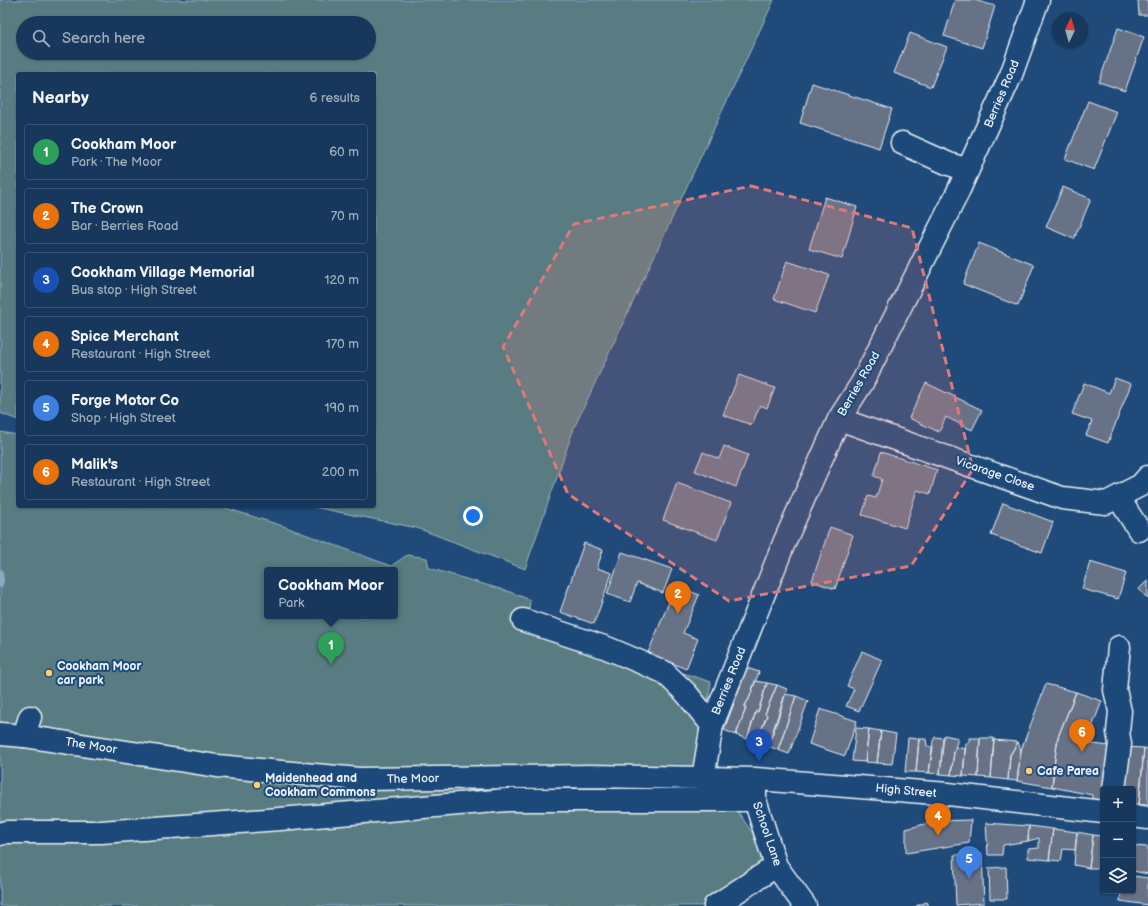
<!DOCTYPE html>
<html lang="en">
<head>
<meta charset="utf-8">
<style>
  :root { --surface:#17385c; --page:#203f62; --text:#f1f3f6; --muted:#9eacbb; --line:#365272; --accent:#8bbbb9 }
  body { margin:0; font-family:"Balsamiq Sans",sans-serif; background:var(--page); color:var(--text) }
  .controls { position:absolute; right:12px; bottom:12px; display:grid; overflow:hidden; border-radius:4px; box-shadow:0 1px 3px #0004 }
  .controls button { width:36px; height:36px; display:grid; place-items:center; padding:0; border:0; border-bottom:1px solid var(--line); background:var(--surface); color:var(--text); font:20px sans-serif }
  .compass { position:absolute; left:1052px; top:12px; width:36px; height:36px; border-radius:50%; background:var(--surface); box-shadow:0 1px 3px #0004; rotate:5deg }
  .you { position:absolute; left:473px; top:516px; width:14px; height:14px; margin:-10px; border:3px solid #fff; border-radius:50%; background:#1a73e8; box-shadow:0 0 0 6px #1a73e833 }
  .badge { display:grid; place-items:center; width:26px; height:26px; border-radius:50%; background:var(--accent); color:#fff; font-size:13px; font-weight:700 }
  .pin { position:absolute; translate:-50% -33px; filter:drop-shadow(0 1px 2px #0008) }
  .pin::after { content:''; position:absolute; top:21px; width:14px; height:12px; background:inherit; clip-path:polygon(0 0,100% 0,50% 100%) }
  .popup { position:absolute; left:264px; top:567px; width:134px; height:52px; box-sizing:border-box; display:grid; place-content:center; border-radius:4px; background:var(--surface); filter:drop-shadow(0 1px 3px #0005); font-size:13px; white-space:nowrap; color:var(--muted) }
  .popup b { font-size:15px; color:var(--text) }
  .popup::after { content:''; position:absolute; left:50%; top:100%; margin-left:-8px; border:8px solid transparent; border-top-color:var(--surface) }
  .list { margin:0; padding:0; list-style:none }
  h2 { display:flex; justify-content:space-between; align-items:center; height:52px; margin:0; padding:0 16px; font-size:17px }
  h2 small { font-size:13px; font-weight:400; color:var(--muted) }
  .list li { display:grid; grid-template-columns:26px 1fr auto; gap:12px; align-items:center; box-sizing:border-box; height:56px; margin:0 8px 8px; padding:0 8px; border:1px solid var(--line); border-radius:4px }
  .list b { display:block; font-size:15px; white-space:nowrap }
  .list p { margin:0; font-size:13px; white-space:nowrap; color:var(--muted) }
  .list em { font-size:13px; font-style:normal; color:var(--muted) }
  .icon { flex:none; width:22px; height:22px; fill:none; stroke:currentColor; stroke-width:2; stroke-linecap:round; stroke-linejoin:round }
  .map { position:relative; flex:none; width:1148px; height:906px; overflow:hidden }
  .search { position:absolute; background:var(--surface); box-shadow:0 1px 3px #0004; left:16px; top:16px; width:360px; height:44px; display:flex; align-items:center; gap:10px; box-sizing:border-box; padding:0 14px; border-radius:22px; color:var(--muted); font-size:15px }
  .panel { position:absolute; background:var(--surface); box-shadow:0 1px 3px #0004; left:16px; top:72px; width:360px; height:436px; border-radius:4px }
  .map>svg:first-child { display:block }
</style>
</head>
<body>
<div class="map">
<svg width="1148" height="906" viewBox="0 0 1148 906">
  <rect width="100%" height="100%" fill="#1f4a7a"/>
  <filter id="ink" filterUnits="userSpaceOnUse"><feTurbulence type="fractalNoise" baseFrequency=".025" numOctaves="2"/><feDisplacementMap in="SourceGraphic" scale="8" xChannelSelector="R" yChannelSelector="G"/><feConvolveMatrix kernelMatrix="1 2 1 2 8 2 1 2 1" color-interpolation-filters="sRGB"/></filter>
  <g filter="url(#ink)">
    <!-- green -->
    <path fill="#597c81" stroke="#a0b6bc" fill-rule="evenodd" d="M0,0H774L574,428L525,569L417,528L309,506H374V74H18V420L0,413ZM23,23H369V53H23Z
      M0,432L18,435V506H219L283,526L391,566L407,555L427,558L429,568L510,592L530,600L528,623L711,682L701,742L728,797L753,834L761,855L759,866L739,883L703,906H0ZM267,570H395V616H267Z"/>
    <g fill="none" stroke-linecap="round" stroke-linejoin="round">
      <!-- stream -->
      <path stroke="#87aac5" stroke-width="6" d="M0,572L1,581L0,585"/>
    </g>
    <!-- building -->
    <path fill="#677286" stroke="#e8f1f8" d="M955,0H974L995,6L982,48L944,36Z
      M1138,0H1148V15H1139Z
      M1118,28L1144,37L1125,91L1099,82Z
      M910,33L947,47L931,87L894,73Z
      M812,83L892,109L879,148L800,123Z
      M1088,101L1117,112L1094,170L1065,159Z
      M1063,187L1091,199L1074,239L1046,227Z
      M825,197L857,207L842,259L809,249Z
      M979,243L1034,265L1018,306L963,284Z
      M787,261L829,275L815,313L774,299Z
      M739,375L775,388L767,408L760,405L752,425L723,415Z
      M1115,378L1131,384L1108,443L1086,435L1092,421L1072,414L1084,383L1109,393Z
      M926,383L982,410L972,430L946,417L939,432L909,418Z
      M724,446L748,455L736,487L695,471L703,452L719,459Z
      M881,452L937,470L930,494L917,490L905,528L862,515L868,496L876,498L882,479L874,476Z
      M677,483L731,503L717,540L663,520Z
      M1003,503L1053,522L1042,553L991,535Z
      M830,527L853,535L835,589L812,581Z
      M584,543L603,550L597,568L612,573L594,624L560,612Z
      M622,552L672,569L663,593L637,583L630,602L607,594Z
      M1090,562L1126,573L1118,599L1082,589Z
      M1148,580V599L1139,589Z
      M676,585L699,595L683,633L698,639L686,669L648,653Z
      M862,651L882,660L859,711L846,706L854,689L847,686Z
      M747,668L759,672L749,699L744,707L746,708L736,735L724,730Z
      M755,681L767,683L758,712L756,711L747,739L736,735L746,708L744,707L749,699Z
      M767,683L777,685L765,714L767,715L757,742L747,739L756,711L758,712Z
      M1046,684L1076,692L1058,737L1055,758L1052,787L1017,781L1021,750Z
      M777,685L787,689L778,719L768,746L757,742L767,715L765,714Z
      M1076,692L1102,701L1086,743L1109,746L1103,789V801L1092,800V795L1052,787L1055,758L1058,737Z
      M785,694L796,696L778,750L768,746Z
      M796,696L808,701L789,754L778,750Z
      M820,709L857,721L845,756L809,744Z
      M856,728L869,729L865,762L852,761Z
      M869,729L881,731L877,763L865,762Z
      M881,731L896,734L892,764L877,763Z
      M944,735L958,738L954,752L951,775L940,774Z
      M935,737L943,738L940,774L929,773L933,741Z
      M908,738L919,739L916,772H905Z
      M969,738H980L978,777L963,776L966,743H969Z
      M980,738H994L991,778L978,777Z
      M919,739H926L927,746L933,747L929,773L916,772Z
      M994,740L1018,742L1010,755L1008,780L991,778Z
      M1018,742L1021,750L1017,781L1008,780L1010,755Z
      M956,747L965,749L963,776L951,775L954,752Z
      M1125,747L1144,748L1139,805L1133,804V789H1121Z
      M1144,748L1148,749V805H1139Z
      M971,820L969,843L906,853V829L936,821Z
      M986,823L1029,826L1028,841L1003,845L1002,855H988Z
      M1029,826L1053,829L1049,860L1028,858V849L1039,848V838L1028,841Z
      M1053,829L1077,832L1075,850L1063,849L1061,861L1049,860Z
      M1077,832L1093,835L1089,868L1074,865Z
      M1093,835L1103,836V868H1089Z
      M1133,846L1148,847V874L1133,871Z
      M982,854L984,903L956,905L954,855Z
      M1006,867L1007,899H990L989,868Z
      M1133,876L1148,878V905L1120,901L1121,891H1133Z
      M927,902L929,906H916Z"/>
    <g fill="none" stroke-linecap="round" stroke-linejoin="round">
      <!-- minor casing -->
      <g stroke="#e8f1f8" stroke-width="25">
        <path id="minor" d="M902,143L949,164L968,170
          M839,419L1062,498L1106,503L1141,485L1148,477
          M1118,497L1139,530
          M523,620L607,648L664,672L686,693L712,725
          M24,736L30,717
          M703,778L712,725L784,543L839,419L862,383L956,196L1011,75L1038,0
          M755,786V800L776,866L805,906
          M1114,789L1120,744L1118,732L1120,711L1115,690L1119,647
          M0,834L6,832H101L280,819L507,800H755
          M715,906L776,866"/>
      </g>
      <!-- major casing -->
      <g stroke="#e8f1f8" stroke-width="25">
        <path id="major" d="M0,734L24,736L217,766L359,779L590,776L756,779L948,794L1103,812
          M1133,816L1148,818"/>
      </g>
      <!-- minor -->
      <use href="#minor" stroke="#1f4a7a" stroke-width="22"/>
      <!-- major -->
      <use href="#major" stroke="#1f4a7a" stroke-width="22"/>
    </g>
  </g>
  <!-- marked area -->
  <path fill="#dd787b" fill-opacity="0.2" stroke="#dd787b" stroke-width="3" stroke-dasharray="8 5" stroke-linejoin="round" d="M751,186L912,228L973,469L911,566L729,601L568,494L503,347L574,224Z"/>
  <!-- markers -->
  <g fill="#ffd166" stroke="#1f4a7a" stroke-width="1.5">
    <circle cx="49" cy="673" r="4"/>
    <circle cx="1029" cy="771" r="4"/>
    <circle cx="257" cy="785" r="4"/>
  </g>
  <g text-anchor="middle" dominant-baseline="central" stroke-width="4" stroke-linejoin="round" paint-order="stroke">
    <!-- street labels -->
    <g font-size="12" fill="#e8f1f8" stroke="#1f4a7a">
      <text transform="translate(1002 94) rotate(-67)">Berries Road</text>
      <text transform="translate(859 384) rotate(-60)">Berries Road</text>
      <text transform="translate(995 474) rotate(19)">Vicarage Close</text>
      <text transform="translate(729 681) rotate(-68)">Berries Road</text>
      <text transform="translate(91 746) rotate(9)">The Moor</text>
      <text transform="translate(413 779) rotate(-1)">The Moor</text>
      <text transform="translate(906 791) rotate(5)">High Street</text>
      <text transform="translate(767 834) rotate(71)">School Lane</text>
    </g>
    <!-- poi labels -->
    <g font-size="12" font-weight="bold" fill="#e8f1f8" stroke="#1f4a7a" text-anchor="start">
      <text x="57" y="666">Cookham Moor<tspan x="57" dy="14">car park</tspan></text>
      <text x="1037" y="771">Cafe Parea</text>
      <text x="265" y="778">Maidenhead and<tspan x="265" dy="14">Cookham Commons</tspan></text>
    </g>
  </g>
</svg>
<div class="controls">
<button>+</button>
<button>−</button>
<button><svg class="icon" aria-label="layers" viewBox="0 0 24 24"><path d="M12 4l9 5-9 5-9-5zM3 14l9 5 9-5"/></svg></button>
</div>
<svg class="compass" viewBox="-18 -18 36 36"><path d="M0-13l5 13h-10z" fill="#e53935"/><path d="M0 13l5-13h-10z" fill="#9eacbb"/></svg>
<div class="you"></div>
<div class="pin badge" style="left:331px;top:665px;background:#2e9e5b">1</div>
<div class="popup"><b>Cookham Moor</b>Park</div>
<div class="pin badge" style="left:678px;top:614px;background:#e8710a">2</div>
<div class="pin badge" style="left:759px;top:762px;background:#1a4fb4">3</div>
<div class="pin badge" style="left:938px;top:836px;background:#e8710a">4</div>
<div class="pin badge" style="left:969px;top:879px;background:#3f7fe0">5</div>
<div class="pin badge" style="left:1082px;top:752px;background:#e8710a">6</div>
<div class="search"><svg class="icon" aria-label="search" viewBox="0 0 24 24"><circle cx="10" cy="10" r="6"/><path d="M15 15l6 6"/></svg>Search here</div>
<section class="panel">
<h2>Nearby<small>6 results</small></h2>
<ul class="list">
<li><span class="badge" style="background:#2e9e5b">1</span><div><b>Cookham Moor</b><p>Park · The Moor</p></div><em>60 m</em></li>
<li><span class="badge" style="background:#e8710a">2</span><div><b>The Crown</b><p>Bar · Berries Road</p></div><em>70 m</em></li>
<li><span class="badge" style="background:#1a4fb4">3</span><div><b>Cookham Village Memorial</b><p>Bus stop · High Street</p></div><em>120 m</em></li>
<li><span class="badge" style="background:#e8710a">4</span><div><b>Spice Merchant</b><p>Restaurant · High Street</p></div><em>170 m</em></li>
<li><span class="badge" style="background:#3f7fe0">5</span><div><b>Forge Motor Co</b><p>Shop · High Street</p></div><em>190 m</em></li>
<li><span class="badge" style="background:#e8710a">6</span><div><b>Malik's</b><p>Restaurant · High Street</p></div><em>200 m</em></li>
</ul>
</section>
</div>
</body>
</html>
